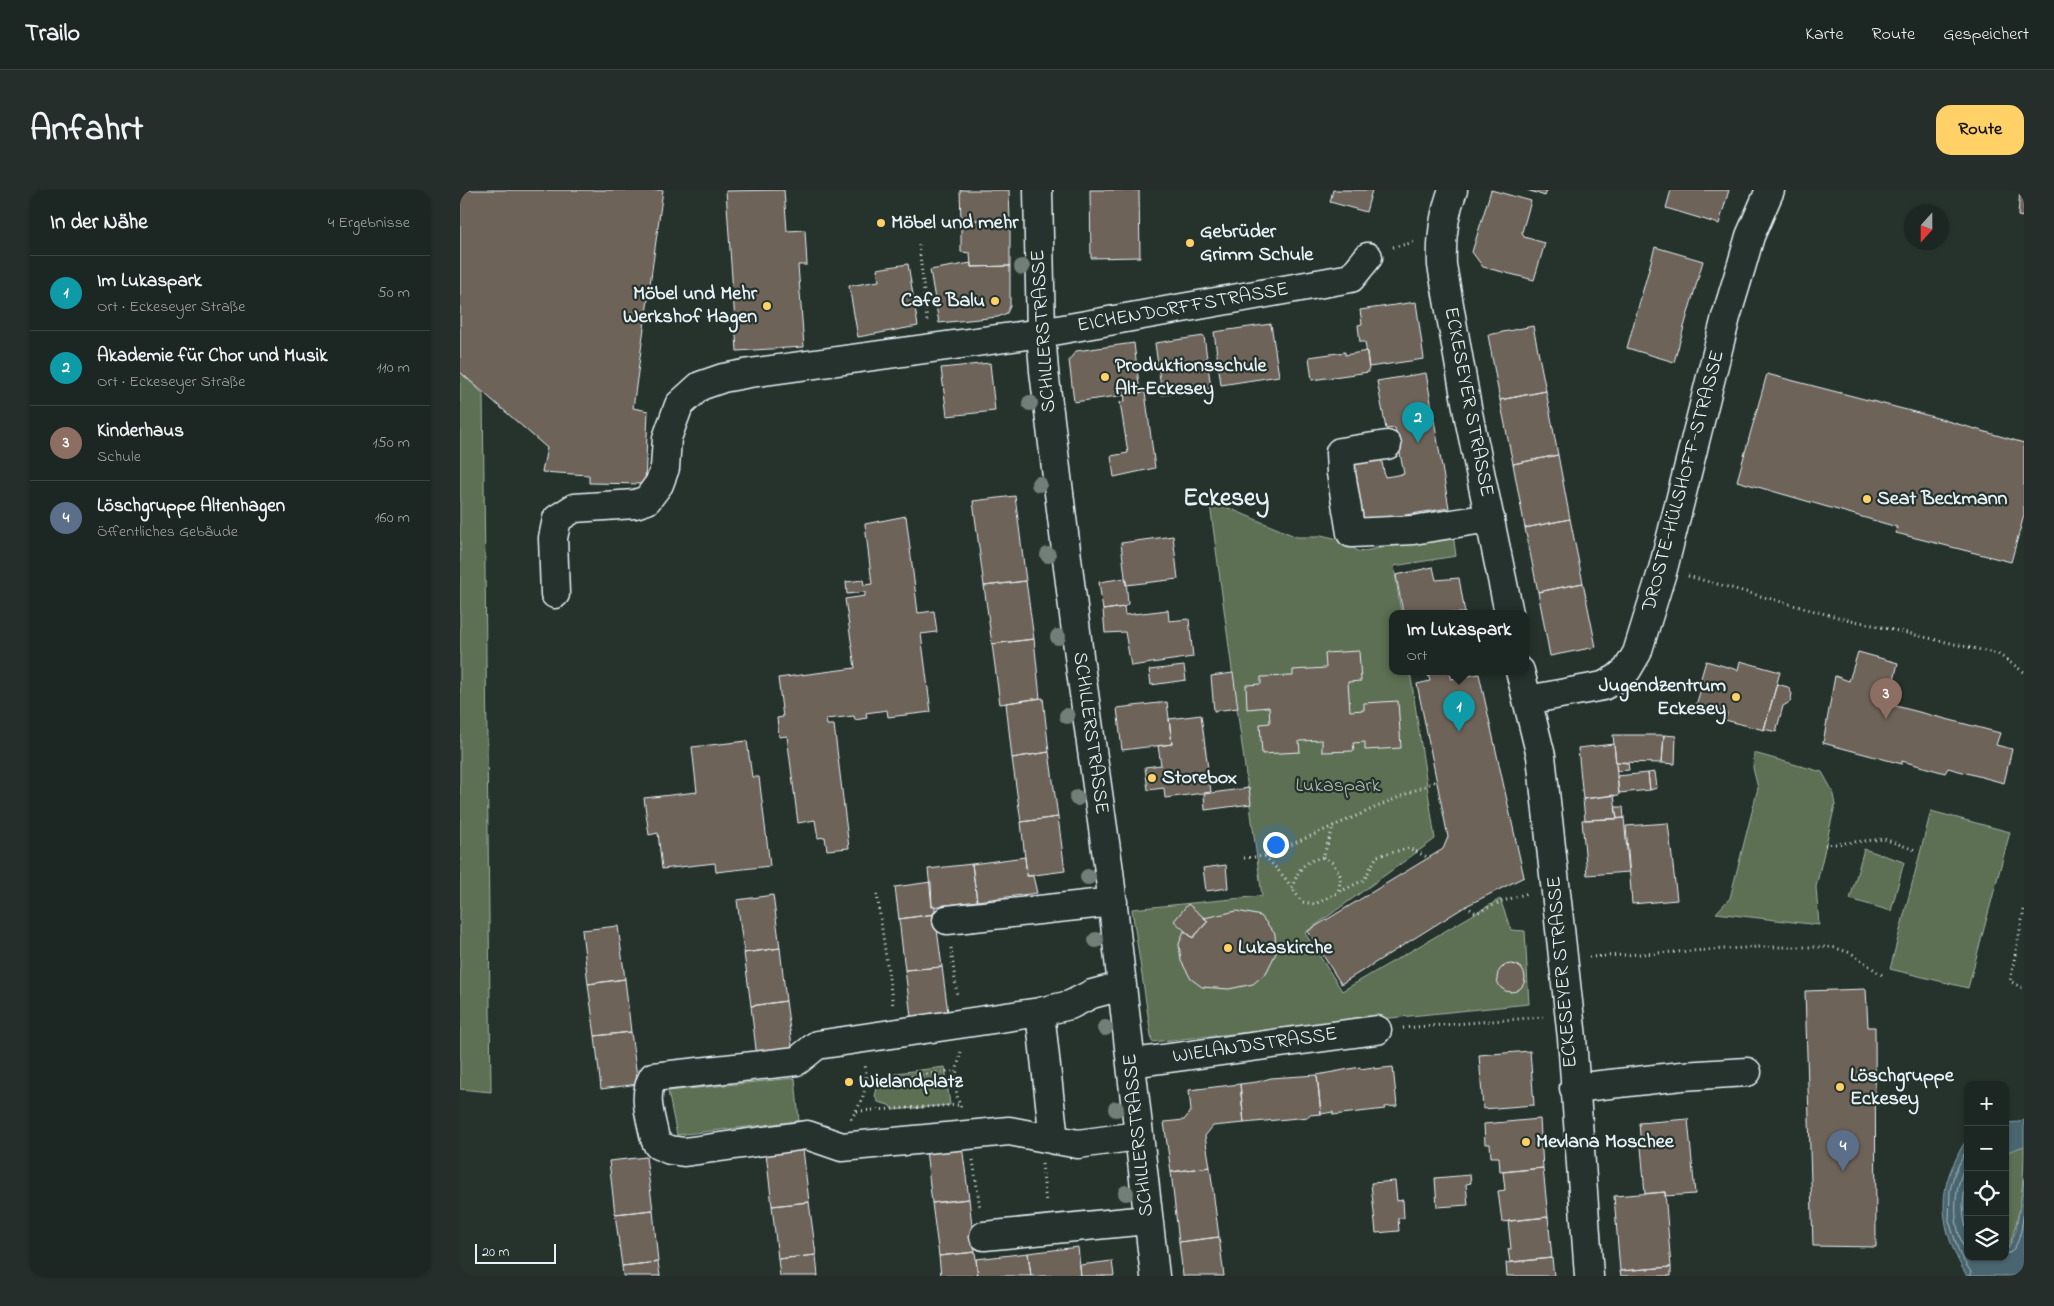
<!DOCTYPE html>
<html lang="de">
<head>
<meta charset="utf-8">
<style>
  :root { --surface:#1c2622; --page:#252e2a; --text:#f1f3f6; --muted:#a0a5a5; --line:#3a4340; --accent:#ffd166 }
  body { margin:0; font-family:"Indie Flower",sans-serif; background:var(--page); color:var(--text) }
  .controls { position:absolute; right:15px; bottom:15px; display:grid; overflow:hidden; border-radius:10px; box-shadow:0 1px 4px #0004 }
  .controls button { width:45px; height:45px; display:grid; place-items:center; padding:0; border:0; border-bottom:1px solid var(--line); background:var(--surface); color:var(--text); font:25px sans-serif }
  .compass { position:absolute; left:1444px; top:15px; width:45px; height:45px; border-radius:50%; background:var(--surface); box-shadow:0 1px 4px #0004; rotate:201deg }
  .scale { position:absolute; left:15px; bottom:12px; width:81px; box-sizing:border-box; padding-left:5px; border:2px solid #e8f1f8; border-top:0; font-size:14px; line-height:18px; white-space:nowrap; color:#e8f1f8; -webkit-text-stroke:4px #26332d; paint-order:stroke }
  .you { position:absolute; left:815px; top:654px; width:18px; height:18px; margin:-12px; border:4px solid #fff; border-radius:50%; background:#1a73e8; box-shadow:0 0 0 8px #1a73e833 }
  .badge { display:grid; place-items:center; width:32px; height:32px; border-radius:50%; background:var(--accent); color:#fff; font-size:16px; font-weight:700 }
  .pin { position:absolute; translate:-50% -41px; filter:drop-shadow(0 1px 2px #0008) }
  .pin::after { content:''; position:absolute; top:26px; width:18px; height:15px; background:inherit; clip-path:polygon(0 0,100% 0,50% 100%) }
  .popup { position:absolute; left:929px; top:420px; width:140px; height:65px; box-sizing:border-box; display:grid; place-content:center; border-radius:10px; background:var(--surface); filter:drop-shadow(0 1px 4px #0005); font-size:16px; white-space:nowrap; color:var(--muted) }
  .popup b { font-size:19px; color:var(--text) }
  .popup::after { content:''; position:absolute; left:50%; top:100%; margin-left:-10px; border:10px solid transparent; border-top-color:var(--surface) }
  .list { margin:0; padding:0; list-style:none }
  h2 { display:flex; justify-content:space-between; align-items:center; height:65px; margin:0; padding:0 20px; font-size:21px }
  h2 small { font-size:16px; font-weight:400; color:var(--muted) }
  .list li { display:grid; grid-template-columns:32px 1fr auto; gap:15px; align-items:center; box-sizing:border-box; height:75px; padding:0 20px; border-top:1px solid var(--line) }
  .list b { display:block; font-size:19px; white-space:nowrap }
  .list p { margin:0; font-size:16px; white-space:nowrap; color:var(--muted) }
  .list em { font-size:16px; font-style:normal; color:var(--muted) }
  .icon { flex:none; width:28px; height:28px; fill:none; stroke:currentColor; stroke-width:2; stroke-linecap:round; stroke-linejoin:round }
  .map { position:relative; flex:none; width:1564px; height:1086px; overflow:hidden; border-radius:15px }
  header { display:flex; align-items:center; gap:30px; box-sizing:border-box; height:70px; padding:0 25px; background:var(--surface); border-bottom:1px solid var(--line) }
  header strong { font-size:24px }
  nav { display:flex; gap:28px; margin-inline-start:auto; font-size:18px }
  .intro { display:flex; align-items:center; justify-content:space-between; box-sizing:border-box; height:120px; padding:0 30px }
  h1 { margin:0; font-size:35px }
  .button { padding:12px 22px; border-radius:15px; background:var(--accent); color:#111; font-size:18px; font-weight:700 }
  main { display:flex; gap:30px; padding:0 30px }
  aside { flex:1; background:var(--surface); border-radius:15px; box-shadow:0 1px 4px #0004 }
  .map>svg:first-child { display:block }
</style>
</head>
<body>
<header>
<strong>Trailo</strong>
<nav><a>Karte</a><a>Route</a><a>Gespeichert</a></nav>
</header>
<div class="intro"><h1>Anfahrt</h1><a class="button">Route</a></div>
<main>
<aside>
<h2>In der Nähe<small>4 Ergebnisse</small></h2>
<ul class="list">
<li><span class="badge" style="background:#0f9aa8">1</span><div><b>Im Lukaspark</b><p>Ort · Eckeseyer Straße</p></div><em>50 m</em></li>
<li><span class="badge" style="background:#0f9aa8">2</span><div><b>Akademie für Chor und Musik</b><p>Ort · Eckeseyer Straße</p></div><em>110 m</em></li>
<li><span class="badge" style="background:#8d6e63">3</span><div><b>Kinderhaus</b><p>Schule</p></div><em>150 m</em></li>
<li><span class="badge" style="background:#5c6f8a">4</span><div><b>Löschgruppe Altenhagen</b><p>Öffentliches Gebäude</p></div><em>160 m</em></li>
</ul>
</aside>
<div class="map">
<svg width="1564" height="1086" viewBox="0 0 1564 1086">
  <rect width="100%" height="100%" fill="#26332d"/>
  <filter id="ink" filterUnits="userSpaceOnUse"><feTurbulence type="fractalNoise" baseFrequency=".02" numOctaves="2"/><feDisplacementMap in="SourceGraphic" scale="10" xChannelSelector="R" yChannelSelector="G"/><feConvolveMatrix kernelMatrix="1 2 1 2 8 2 1 2 1" color-interpolation-filters="sRGB"/></filter>
  <g filter="url(#ink)">
    <!-- green -->
    <path fill="#5d7053" stroke="#a2b0a6" d="M0,182L23,204L31,902L0,899Z
      M757,313L837,347H857L861,345L882,350L899,362L993,344L996,366L934,376L941,423H933V481H950L975,649L845,743L882,801L1040,709L1051,740L1065,741L1069,814L692,852L672,719L802,706L750,314Z
      M1294,563L1362,582L1372,600L1375,615L1356,697L1359,735L1256,723L1270,708L1298,598L1293,578Z
      M1471,621L1550,642L1508,798L1430,779Z
      M1404,659L1444,672L1431,721L1390,709Z
      M485,877L490,915L433,920L429,915L418,912L415,906L418,895L430,890L436,883Z
      M335,888L339,931L217,945L208,901Z
      M1564,956C1564,992 1561,1027 1548,1059L1545,1056V964L1547,962Z"/>
    <!-- water -->
    <path fill="#4a6670" stroke="#899ea6" d="M1564,929V956L1547,962L1545,964V933L1559,932Z
      M1508,950V1067H1545V1056L1548,1059L1556,1041L1564,989V1086H1507C1485,1050 1474,1009 1496,969C1499,963 1502,954 1508,950Z"/>
    <g fill="none" stroke-linecap="round" stroke-linejoin="round">
      <!-- shore -->
      <path stroke="#a9b9c2" stroke-width="1" d="M1508,957L1495,982L1490,1000L1489,1031L1500,1065L1511,1082V1086
        M1508,970C1492,999 1491,1037 1508,1066
        M1508,986C1502,1006 1501,1025 1508,1044
        M1545,1063H1550C1561,1053 1562,1034 1564,1020"/>
    </g>
    <!-- building -->
    <path fill="#6e6358" stroke="#e8f1f8" d="M0,0H203L173,218L188,221L185,294L129,293V285L82,282L87,258L0,182Z
      M324,0L327,41L345,40L347,75H338L344,157L277,161L266,1Z
      M500,0H549L550,30H501Z
      M630,0H679L680,67L631,68Z
      M873,0H912L906,22L870,12Z
      M1031,0L1071,11L1062,42L1064,47L1085,53L1074,90L1023,77L1012,62Z
      M1067,0H1087L1085,6Z
      M1211,0H1269L1259,34L1206,18Z
      M1560,0H1564V27L1558,26Z
      M501,30H550V76L511,77L510,63L501,62Z
      M1195,57L1243,71L1214,172L1167,158Z
      M511,73V77L550,76V116L547,123L538,127L479,133L470,80Z
      M448,74L458,136L398,147L389,96L419,91L417,79Z
      M956,112L964,169L909,177L905,152H900L898,135L902,134L900,120Z
      M811,134L819,186L761,195L754,142Z
      M1073,136L1086,201L1040,210L1028,145Z
      M744,146L751,198L702,205L695,153Z
      M674,153L680,203L614,212L609,170L616,161Z
      M907,161L909,182L852,190L849,167L885,162V165Z
      M530,173L535,221L487,226L481,178Z
      M966,183L989,318L902,332L891,272L921,267L925,287L944,284L935,238L926,239L917,191Z
      M1307,184L1470,226L1564,253V325L1551,372L1436,343L1437,337L1277,291Z
      M1086,201L1098,265L1053,274L1040,210Z
      M685,202L695,278L654,287L651,266L668,263L660,212L665,211L664,205Z
      M1098,265L1110,329L1065,338L1053,274Z
      M555,306L566,391L524,396L513,311Z
      M446,326L458,423L474,421L477,442L461,444L471,522L428,527L427,520L406,523L407,528L395,530L394,526L366,529L367,535H374L389,658L367,660L365,647L358,648L355,630L338,633L327,546L319,547L317,528L323,527L318,488L395,478L385,409L405,406V402L387,404L386,392L403,390L404,395L412,394L405,334Z
      M1110,329L1123,393L1078,402L1065,338Z
      M713,346L718,389L666,395L661,353Z
      M973,377L976,390L999,388L1005,423H943L936,385Z
      M666,388L668,414L664,417L643,420L639,392Z
      M566,391L574,449L532,454L524,396Z
      M1123,393L1136,457L1090,466L1078,402Z
      M664,417L665,425L708,420L709,431L729,429L733,467L671,476L665,442L645,443L643,420Z
      M574,449L580,508L540,514L532,454Z
      M899,461L901,491L888,492L890,521L904,520V513L938,511L941,558L905,560V552L893,553L894,561L862,562V550L839,551L840,562L802,564L800,534L810,533L809,517L787,519L786,495L801,494V487L833,486V480L866,478L865,463Z
      M1398,462L1438,473L1428,514L1540,543L1536,555L1552,559L1544,593L1488,578L1485,583L1442,571V574L1363,553L1375,486L1389,491Z
      M1246,471L1278,480L1280,471L1320,482L1304,540L1265,530L1267,523L1236,515L1241,499L1238,498Z
      M724,476L726,490L691,495L689,480Z
      M967,481H991V489L1019,484L1064,687L1006,716L881,794L848,741L983,659L988,647L957,494L970,491Z
      M773,483L778,518L754,521L751,486Z
      M1317,494L1328,497L1332,504L1330,512L1323,516L1316,542L1304,539Z
      M583,508L589,562L552,568L546,513Z
      M707,512L712,554L662,560L657,518Z
      M741,525L751,602L705,608L704,598L688,600L685,577L701,575L698,556L712,554L709,529Z
      M1153,545H1204L1202,573L1156,572Z
      M1204,545L1216,546L1215,574L1202,573Z
      M287,551L292,587H299L310,676L256,682L255,673L202,679L198,643L189,645L184,608L237,602L232,557Z
      M1154,554L1159,605L1123,609L1118,558Z
      M589,562L598,627L561,632L552,568Z
      M1156,572L1168,573L1169,580L1157,581Z
      M1195,582L1197,598L1190,600L1188,583Z
      M1188,583L1190,600L1159,603L1157,586Z
      M789,598L791,614L745,620L744,604Z
      M1154,605L1157,629L1125,630L1123,609Z
      M1155,617H1163L1164,628L1157,629Z
      M598,627L605,681L567,686L561,632Z
      M1164,628L1169,682L1127,685L1122,630Z
      M1208,633L1217,710L1172,714L1166,636Z
      M565,667L567,686H573L577,703L517,711L512,674Z
      M512,674L517,711L472,717L468,679Z
      M766,675L768,698L746,701L743,678Z
      M471,692L472,717L475,716V724L439,729L435,697Z
      M313,705L320,758L284,763L277,710Z
      M728,714L748,731L733,748L714,731Z
      M777,721L801,726L815,744L816,763L806,783L793,794L769,799L742,797L731,789L721,771L719,754L724,741L733,748L748,731L744,728Z
      M475,724L482,777L445,780L439,729Z
      M158,736L165,789L128,794L122,740Z
      M320,758L326,811L291,816L284,763Z
      M1037 788a14 14 0 1 1 28 0a14 14 0 1 1-28 0Z
      M482,777L489,830L452,834L445,780Z
      M165,789L171,842L135,846L128,794Z
      M1406,799L1408,837H1415L1416,1057L1353,1056L1345,801Z
      M326,811L333,863L297,868L291,816Z
      M171,842L178,894L141,899L135,846Z
      M1070,861L1074,915L1023,919L1019,865Z
      M900,877V879L914,877V879L933,877L937,916L925,917V919L873,925V922L861,924L857,885Z
      M857,885L861,924L849,925V927L784,933L780,894L797,892L811,888Z
      M780,894L784,933L753,936L745,946L750,977L711,982L704,932L724,930L731,921L729,900Z
      M1080,929L1083,978L1040,982L1039,967H1031L1030,954H1025L1024,934Z
      M1228,929L1235,1004L1205,1006V1002L1185,1004L1179,933Z
      M502,956L509,1009L472,1013L466,960Z
      M343,959L349,1012L312,1016L306,963Z
      M186,967L193,1020L155,1024L149,971Z
      M750,977L759,1047L719,1052L711,982Z
      M1083,978L1088,1027L1042,1032L1038,1001L1045,1000L1043,982Z
      M1010,985L1011,993L1006,994L1008,1015L977,1017L975,988Z
      M935,991L937,1011L943,1010L944,1028H938L939,1041L916,1043L911,993Z
      M1205,1002L1211,1077L1160,1081L1154,1006Z
      M509,1009L515,1062L479,1066L472,1013Z
      M349,1012L356,1065L318,1069L312,1016Z
      M193,1020L198,1072L162,1076L155,1024Z
      M1088,1027L1092,1068L1050,1072L1048,1059H1051L1048,1031Z
      M759,1047L764,1086H723L719,1052Z
      M618,1057L621,1086H571L568,1063Z
      M515,1062L518,1086H481L479,1066Z
      M568,1063L571,1086H518L516,1069Z
      M356,1065L358,1086H320L318,1069Z
      M1092,1068L1094,1086H1047L1046,1073Z
      M652,1071L654,1086H621L620,1075Z
      M198,1072L200,1086H163L162,1076Z
      M1211,1077V1086H1161L1160,1081Z"/>
    <g fill="none" stroke-linecap="round" stroke-linejoin="round">
      <!-- minor casing -->
      <g stroke="#e8f1f8" stroke-width="31">
        <path id="minor" d="M578,0L581,143L584,181L621,482L649,681L695,1086
          M993,0C983,25 981,49 982,75L1008,223L1049,423
          M927,255L880,262L881,283L891,343L953,340L1030,328
          M95,404L93,348L97,329L114,318L175,314L187,310L199,294L205,278L207,248L219,215L240,196L263,188L290,183L581,143L891,88L908,67
          M1060,481L1081,566L1112,848L1129,1086
          M1068,510L1143,496L1156,489L1167,480L1177,463L1203,379L1266,127L1282,74L1290,46L1310,0
          M487,730L653,712
          M580,822L610,815L632,804L662,796
          M672,873L917,840
          M1114,898L1222,886L1287,882
          M594,950L580,822L357,855L337,871L193,887C182,907 191,928 195,949L198,955L210,960L224,962L347,945L382,957L549,941L618,954L678,946
          M524,1046L687,1030"/>
      </g>
      <!-- path -->
      <path stroke="#e8f1f8" stroke-width="3" stroke-dasharray="1 4" stroke-linecap="butt" d="M459,55L467,131
        M933,57L956,52
        M1228,386L1369,425L1538,464L1564,482
        M1365,655L1424,649L1455,660
        M805,666L825,688L842,712L855,714L904,690L917,666L949,658L967,667
        M863,667L873,673L881,687L878,703
        M784,668L805,666L976,591
        M832,698C839,678 843,672 863,667L874,635
        M417,704L433,816
        M1006,716L1016,723L1043,711L1068,703
        M1564,720L1550,791L1564,799
        M491,758L497,806
        M1129,767L1300,757H1372L1391,763L1422,785
        M943,838L1083,827
        M501,862C496,880 492,901 502,919
        M407,888L430,890L496,880
        M397,921L499,915
        M391,929C404,909 408,898 405,874
        M513,970L520,1018
        M582,974L586,1013"/>
      <!-- minor -->
      <use href="#minor" stroke="#26332d" stroke-width="28"/>
    </g>
    <!-- trees -->
    <g fill="#727f78">
      <circle cx="562" cy="77" r="8"/>
      <circle cx="570" cy="213" r="8"/>
      <circle cx="579" cy="294" r="8"/>
      <circle cx="588" cy="365" r="8"/>
      <circle cx="598" cy="447" r="8"/>
      <circle cx="607" cy="526" r="8"/>
      <circle cx="617" cy="608" r="8"/>
      <circle cx="628" cy="687" r="8"/>
      <circle cx="636" cy="750" r="8"/>
      <circle cx="645" cy="838" r="8"/>
      <circle cx="656" cy="919" r="8"/>
      <circle cx="666" cy="1003" r="8"/>
    </g>
  </g>
  <!-- markers -->
  <g fill="#ffd166" stroke="#26332d" stroke-width="2">
    <circle cx="421" cy="33" r="5"/>
    <circle cx="730" cy="53" r="5"/>
    <circle cx="535" cy="111" r="5"/>
    <circle cx="307" cy="116" r="5"/>
    <circle cx="645" cy="187" r="5"/>
    <circle cx="1407" cy="309" r="5"/>
    <circle cx="1276" cy="507" r="5"/>
    <circle cx="692" cy="588" r="5"/>
    <circle cx="768" cy="758" r="5"/>
    <circle cx="389" cy="892" r="5"/>
    <circle cx="1380" cy="897" r="5"/>
    <circle cx="1066" cy="952" r="5"/>
  </g>
  <g text-anchor="middle" dominant-baseline="central" stroke-width="4.5" stroke-linejoin="round" paint-order="stroke">
    <!-- poi labels -->
    <g font-size="20" font-weight="bold" fill="#e8f1f8" stroke="#26332d" text-anchor="start">
      <text x="431" y="33">Möbel und mehr</text>
      <text x="740" y="42">Gebrüder<tspan x="740" dy="23">Grimm Schule</tspan></text>
      <text x="297" y="104" text-anchor="end">Möbel und Mehr<tspan x="297" dy="23">Werkshof Hagen</tspan></text>
      <text x="525" y="111" text-anchor="end">Cafe Balu</text>
      <text x="655" y="176">Produktionsschule<tspan x="655" dy="23">Alt-Eckesey</tspan></text>
      <text x="1417" y="309">Seat Beckmann</text>
      <text x="1266" y="496" text-anchor="end">Jugendzentrum<tspan x="1266" dy="23">Eckesey</tspan></text>
      <text x="702" y="588">Storebox</text>
      <text x="778" y="758">Lukaskirche</text>
      <text x="1390" y="886">Löschgruppe<tspan x="1390" dy="23">Eckesey</tspan></text>
      <text x="399" y="892">Wielandplatz</text>
      <text x="1076" y="952">Mevlana Moschee</text>
    </g>
    <!-- street labels -->
    <g font-size="20" fill="#e8f1f8" stroke="#26332d">
      <text transform="translate(723 118) rotate(-10)">EICHENDORFFSTRASSE</text>
      <text transform="translate(584 141) rotate(-94)">SCHILLERSTRASSE</text>
      <text transform="translate(1008 212) rotate(79)">ECKESEYER STRASSE</text>
      <text transform="translate(1224 291) rotate(-75)">DROSTE-HÜLSHOFF-STRASSE</text>
      <text transform="translate(630 543) rotate(82)">SCHILLERSTRASSE</text>
      <text transform="translate(1103 782) rotate(-95)">ECKESEYER STRASSE</text>
      <text transform="translate(795 856) rotate(-8)">WIELANDSTRASSE</text>
      <text transform="translate(679 945) rotate(-96)">SCHILLERSTRASSE</text>
    </g>
    <!-- park labels -->
    <g font-size="20" fill="#b0bdb6" stroke="#26332d">
      <text x="878" y="596">Lukaspark</text>
    </g>
    <!-- district labels -->
    <g font-size="25" font-weight="bold" fill="#e8f1f8" stroke="#26332d">
      <text x="766" y="309">Eckesey</text>
    </g>
  </g>
</svg>
<div class="controls">
<button>+</button>
<button>−</button>
<button><svg class="icon" aria-label="locate" viewBox="0 0 24 24"><circle cx="12" cy="12" r="6"/><path d="M12 2v4M12 18v4M2 12h4M18 12h4"/></svg></button>
<button><svg class="icon" aria-label="layers" viewBox="0 0 24 24"><path d="M12 4l9 5-9 5-9-5zM3 14l9 5 9-5"/></svg></button>
</div>
<svg class="compass" viewBox="-18 -18 36 36"><path d="M0-13l5 13h-10z" fill="#e53935"/><path d="M0 13l5-13h-10z" fill="#a0a5a5"/></svg>
<div class="scale">20 m</div>
<div class="you"></div>
<div class="pin badge" style="left:999px;top:542px;background:#0f9aa8">1</div>
<div class="popup"><b>Im Lukaspark</b>Ort</div>
<div class="pin badge" style="left:958px;top:253px;background:#0f9aa8">2</div>
<div class="pin badge" style="left:1426px;top:529px;background:#8d6e63">3</div>
<div class="pin badge" style="left:1383px;top:981px;background:#5c6f8a">4</div>
</div>
</main>
</body>
</html>
